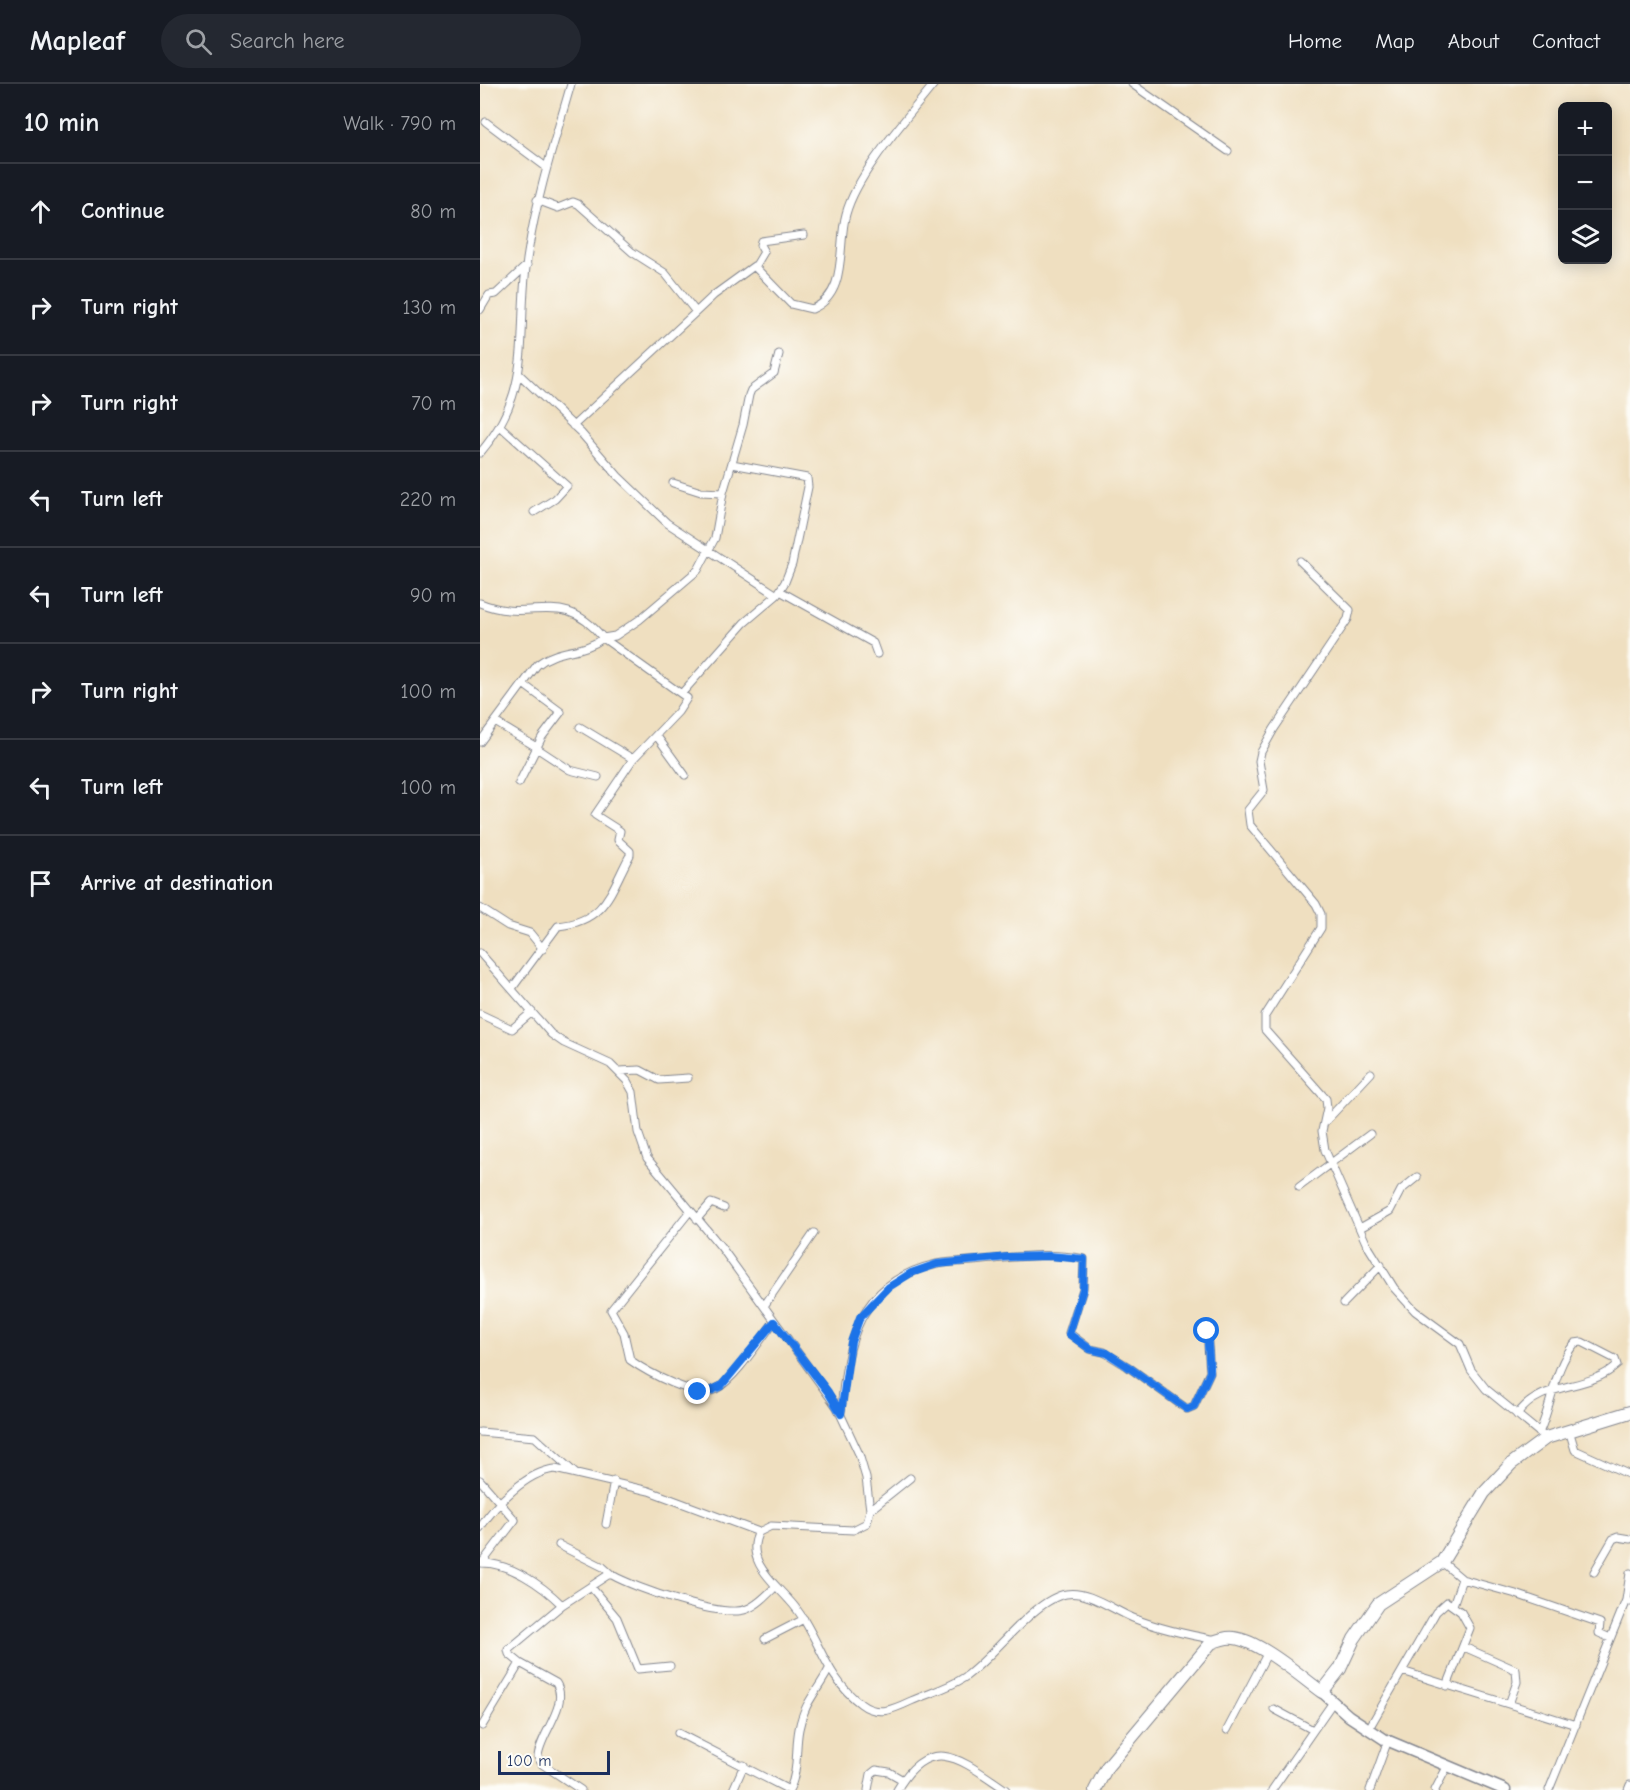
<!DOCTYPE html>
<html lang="en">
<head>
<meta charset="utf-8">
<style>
  :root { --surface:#171b24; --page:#242831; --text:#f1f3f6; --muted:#9ea1a6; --line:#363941 }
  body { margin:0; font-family:"Comic Neue",sans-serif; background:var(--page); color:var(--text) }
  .controls { position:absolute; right:18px; top:18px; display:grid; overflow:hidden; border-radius:9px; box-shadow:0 3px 15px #0003 }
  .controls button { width:54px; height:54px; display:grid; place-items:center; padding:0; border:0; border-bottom:2px solid var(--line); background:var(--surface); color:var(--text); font:30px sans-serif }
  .scale { position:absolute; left:18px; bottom:15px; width:112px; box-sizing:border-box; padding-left:6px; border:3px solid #1b2f5e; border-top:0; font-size:16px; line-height:21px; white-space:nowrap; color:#1b2f5e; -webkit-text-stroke:4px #fdfcf7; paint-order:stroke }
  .stop { position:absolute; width:18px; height:18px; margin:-14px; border:4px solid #1a73e8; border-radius:50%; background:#fff }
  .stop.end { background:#1a73e8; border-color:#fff; box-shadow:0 2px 6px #0008 }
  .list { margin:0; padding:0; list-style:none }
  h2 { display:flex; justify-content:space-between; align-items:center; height:78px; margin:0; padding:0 24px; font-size:26px }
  h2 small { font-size:20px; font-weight:400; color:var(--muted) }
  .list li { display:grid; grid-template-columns:39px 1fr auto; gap:18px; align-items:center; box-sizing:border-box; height:96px; padding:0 24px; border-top:2px solid var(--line) }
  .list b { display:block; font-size:22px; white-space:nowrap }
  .list em { font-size:20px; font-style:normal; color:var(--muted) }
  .icon { flex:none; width:33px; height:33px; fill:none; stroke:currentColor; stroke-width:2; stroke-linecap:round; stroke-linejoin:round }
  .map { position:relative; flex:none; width:1150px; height:1706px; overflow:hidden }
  header { display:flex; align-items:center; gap:36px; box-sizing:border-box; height:84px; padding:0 30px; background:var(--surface); border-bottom:2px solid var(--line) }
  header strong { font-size:28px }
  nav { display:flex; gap:33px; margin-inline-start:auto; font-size:21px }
  .search { width:420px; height:54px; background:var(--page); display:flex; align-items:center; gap:15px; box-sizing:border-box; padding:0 21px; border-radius:33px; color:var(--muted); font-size:22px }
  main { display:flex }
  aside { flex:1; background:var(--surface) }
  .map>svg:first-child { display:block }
</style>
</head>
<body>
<header>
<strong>Mapleaf</strong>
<div class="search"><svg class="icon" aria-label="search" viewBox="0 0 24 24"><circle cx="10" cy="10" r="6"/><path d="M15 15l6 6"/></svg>Search here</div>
<nav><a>Home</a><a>Map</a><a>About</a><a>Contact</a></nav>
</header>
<main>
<aside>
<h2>10 min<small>Walk · 790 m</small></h2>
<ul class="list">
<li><svg class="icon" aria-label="ahead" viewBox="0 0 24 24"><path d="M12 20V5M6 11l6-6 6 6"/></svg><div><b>Continue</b></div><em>80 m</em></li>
<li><svg class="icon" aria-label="right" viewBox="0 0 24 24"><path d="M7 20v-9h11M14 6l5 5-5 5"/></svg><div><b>Turn right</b></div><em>130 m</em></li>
<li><svg class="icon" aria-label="right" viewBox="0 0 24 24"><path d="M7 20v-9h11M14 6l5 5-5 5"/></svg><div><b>Turn right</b></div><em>70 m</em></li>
<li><svg class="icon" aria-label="left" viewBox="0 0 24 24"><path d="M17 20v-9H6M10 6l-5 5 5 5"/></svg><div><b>Turn left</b></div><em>220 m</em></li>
<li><svg class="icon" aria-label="left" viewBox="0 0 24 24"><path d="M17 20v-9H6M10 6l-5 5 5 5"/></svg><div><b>Turn left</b></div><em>90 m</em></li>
<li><svg class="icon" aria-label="right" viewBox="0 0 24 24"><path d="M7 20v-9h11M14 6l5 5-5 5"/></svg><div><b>Turn right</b></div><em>100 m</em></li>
<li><svg class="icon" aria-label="left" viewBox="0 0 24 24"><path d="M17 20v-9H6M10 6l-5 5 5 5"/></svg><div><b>Turn left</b></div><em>100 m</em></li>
<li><svg class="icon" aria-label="arrive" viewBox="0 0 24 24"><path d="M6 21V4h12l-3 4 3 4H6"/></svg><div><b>Arrive at destination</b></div></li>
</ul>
</aside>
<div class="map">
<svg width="1150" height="1706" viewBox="0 0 1150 1706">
  <rect width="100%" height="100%" fill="#fdfcf7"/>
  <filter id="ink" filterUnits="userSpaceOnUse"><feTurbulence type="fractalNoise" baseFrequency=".0167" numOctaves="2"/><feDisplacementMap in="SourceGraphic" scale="12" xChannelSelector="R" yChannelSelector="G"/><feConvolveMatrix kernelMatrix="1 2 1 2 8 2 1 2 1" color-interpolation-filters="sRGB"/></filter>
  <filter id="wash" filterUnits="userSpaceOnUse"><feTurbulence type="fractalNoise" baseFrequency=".008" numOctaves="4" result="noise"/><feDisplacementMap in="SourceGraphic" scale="24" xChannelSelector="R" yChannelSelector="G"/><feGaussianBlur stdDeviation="1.35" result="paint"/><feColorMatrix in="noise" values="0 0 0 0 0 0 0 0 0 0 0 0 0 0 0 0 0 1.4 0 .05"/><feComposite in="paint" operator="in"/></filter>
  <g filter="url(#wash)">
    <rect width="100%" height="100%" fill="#efdfc0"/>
  </g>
  <g filter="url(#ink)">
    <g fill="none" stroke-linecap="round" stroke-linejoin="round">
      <!-- minor casing -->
      <g stroke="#85878f" stroke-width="9">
        <path id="minor" d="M652,0L748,67
          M6,38L66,83
          M57,116L78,124L93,118L98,120L152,168L185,189L216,228L234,211L274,182L311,220L332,225C369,210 357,161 366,130C377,89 427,34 454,0
          M275,183L284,168L280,161L281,157L324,151
          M0,226L9,211L16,210L47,181
          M40,291L101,349L138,392L187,439L297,511
          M20,342L87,402L75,415L54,428
          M93,342L216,228
          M0,369C57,303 35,245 48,169C57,111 75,56 91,0
          M193,399L221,408L243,409
          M820,477L870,526L868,535L794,645L781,668L779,677L784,706L768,726L770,741L836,820L841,830V844L785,932V946L846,1015L847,1024L842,1047L845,1066L886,1159L914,1204L935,1227L980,1260L991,1286L1006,1305L1066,1354
          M300,507L393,559L397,570
          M0,519C52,541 81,502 123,554L135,552L159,536L218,486L235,454L243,409L263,341L269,311L271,306L294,289L299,270
          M202,609L264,539L297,511L305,498L312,480L328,403L327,394L252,380
          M15,638L58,664
          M176,651L205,691
          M0,658L57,581C77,564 103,570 123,554L207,614L198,628L153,675
          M58,665L90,686L118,693
          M39,699L62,653L81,628L43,600
          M0,824L28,842L50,849L63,865
          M0,869L71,950L84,959L130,980L147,997L153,1008L158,1048L167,1074L241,1163L357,1323L379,1370L386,1394L390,1426L387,1439L373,1446L291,1442L279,1448C264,1475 293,1498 309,1516C339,1548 342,1591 381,1620C398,1633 414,1625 431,1617C449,1609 469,1604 485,1593C513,1574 554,1515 586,1510C608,1506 633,1526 653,1534C680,1545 708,1551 737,1556
          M33,903L78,842C126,837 130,808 150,771V767L138,756L140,747L115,731L153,675L100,643
          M0,930L32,945L52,928
          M139,987L160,986L179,996L208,994
          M846,1037L891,989
          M819,1103L890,1050
          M210,1127L131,1226L144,1249L150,1276C167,1288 217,1316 236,1305C255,1295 280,1256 294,1238
          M217,1135L231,1119L244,1124
          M880,1144L910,1127L921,1106L937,1093
          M864,1219L901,1181
          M284,1222L334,1149
          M361,1327C367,1258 378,1197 457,1180C472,1177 488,1178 503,1176C536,1173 572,1168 604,1175L603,1205L589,1249L610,1265L624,1268L647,1282L707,1325L714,1322L730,1288L727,1247
          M1037,1331C1061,1296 1108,1308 1137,1281L1135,1275L1102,1258L1095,1259C1073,1285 1073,1319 1059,1349
          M1089,1346L1095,1366L1150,1391
          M0,1348L55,1353L96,1390
          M0,1396L35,1436L2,1479
          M390,1426L430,1394
          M126,1440L134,1397
          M0,1444C15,1421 46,1388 75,1385L169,1407L279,1448
          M79,1461L123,1483L132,1491
          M962,1478L982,1495L973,1521
          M0,1479C29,1478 62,1501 82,1521
          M1114,1488L1133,1455L1138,1453L1150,1455
          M982,1495L1036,1510L1120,1539L1119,1549L1130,1554
          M111,1503L137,1534L158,1585L190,1582
          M1146,1516L1150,1489
          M285,1555L324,1535
          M984,1563L1036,1586L1037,1598L1029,1620
          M40,1579L29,1570L28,1566L82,1521L128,1491H132C155,1504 242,1535 267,1525C278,1521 288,1510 296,1502
          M922,1587L1096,1641
          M794,1625L833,1646
          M2,1642L40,1579L76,1599C90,1621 59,1651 58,1673L62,1680L101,1706
          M747,1646L787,1570
          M888,1646L956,1528L967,1518L981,1528L990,1544L967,1602
          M198,1649L309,1706
          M253,1706L264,1681
          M309,1706C319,1688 315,1665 319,1645C324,1618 338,1607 349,1585
          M388,1706L391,1690L396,1686L409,1688L423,1696
          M417,1706C451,1647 483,1677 526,1706
          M792,1706L853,1618
          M890,1706L908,1656
          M955,1706L967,1683
          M1069,1706L1146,1516L1150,1518
          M1148,1706L1150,1701"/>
      </g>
      <!-- secondary casing -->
      <g stroke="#85878f" stroke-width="13">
        <path id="secondary" d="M842,1608L869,1632L904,1655L1025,1706"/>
      </g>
      <!-- trunk casing -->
      <g stroke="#85878f" stroke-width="14">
        <path id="trunk" d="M615,1706L627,1683L731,1559C738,1556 746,1553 754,1554C780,1557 820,1592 842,1608L860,1585L874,1555L898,1520L962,1478L1004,1409L1031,1380L1066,1354L1150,1328"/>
      </g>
      <!-- minor -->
      <use href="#minor" stroke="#fff" stroke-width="7"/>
      <!-- secondary -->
      <use href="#secondary" stroke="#fff" stroke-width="10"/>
      <!-- trunk -->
      <use href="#trunk" stroke="#fff" stroke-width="12"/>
    </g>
  </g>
  <g fill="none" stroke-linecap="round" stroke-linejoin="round" filter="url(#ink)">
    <!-- route -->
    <path stroke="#1a73e8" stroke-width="8" d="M218,1308H228L241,1302L294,1238L348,1308L361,1330L371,1258L380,1233L409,1203L431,1189L457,1180L528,1173L569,1172L604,1175L603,1205L589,1250L610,1265L627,1269L647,1282L707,1325L714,1322L730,1288L727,1247"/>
  </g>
</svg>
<div class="controls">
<button>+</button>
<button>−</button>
<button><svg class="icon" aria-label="layers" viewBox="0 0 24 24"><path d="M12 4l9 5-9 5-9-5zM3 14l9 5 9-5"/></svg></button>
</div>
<div class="scale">100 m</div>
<div class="stop" style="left:727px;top:1247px"></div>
<div class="stop end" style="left:218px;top:1308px"></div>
</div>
</main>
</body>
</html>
